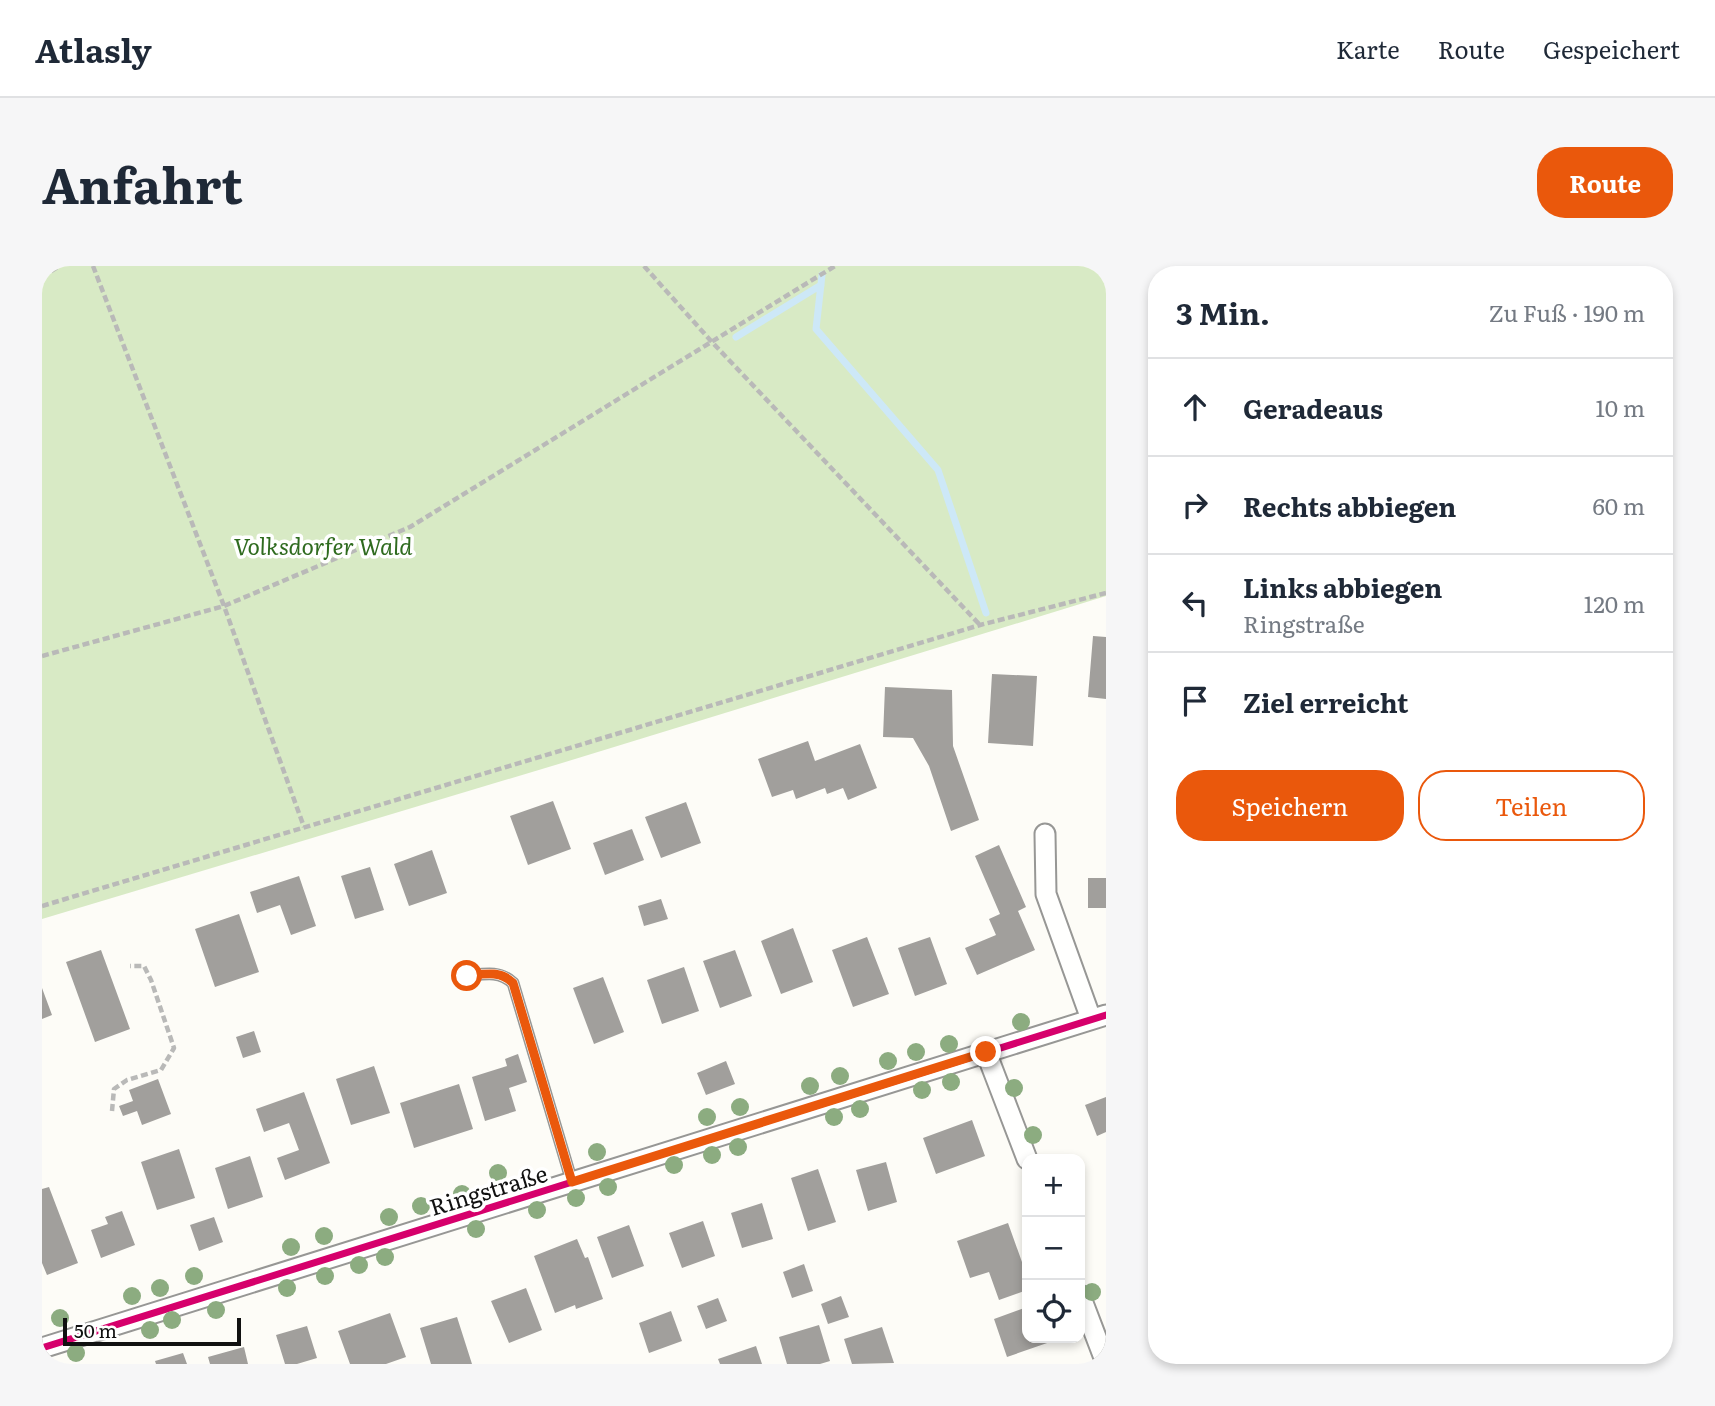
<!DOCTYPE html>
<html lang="de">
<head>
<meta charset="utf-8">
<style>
  :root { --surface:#fff; --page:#f6f6f7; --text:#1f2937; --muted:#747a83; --line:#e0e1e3; --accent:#ea580c }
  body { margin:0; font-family:Literata,serif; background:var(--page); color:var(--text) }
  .controls { position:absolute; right:21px; bottom:21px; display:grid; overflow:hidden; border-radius:14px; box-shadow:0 4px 10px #0003 }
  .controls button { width:63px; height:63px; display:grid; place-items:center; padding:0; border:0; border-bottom:2px solid var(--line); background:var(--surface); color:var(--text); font:35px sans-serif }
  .scale { position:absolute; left:21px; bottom:18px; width:178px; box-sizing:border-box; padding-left:7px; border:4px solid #111; border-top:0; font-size:19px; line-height:24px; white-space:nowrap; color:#111; -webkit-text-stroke:5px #fff; paint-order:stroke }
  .stop { position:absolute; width:21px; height:21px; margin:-16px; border:5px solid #ea580c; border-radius:50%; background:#fff }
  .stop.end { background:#ea580c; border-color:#fff; box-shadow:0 2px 7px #0008 }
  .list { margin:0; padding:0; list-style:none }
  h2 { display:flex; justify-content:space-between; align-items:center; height:91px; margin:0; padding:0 28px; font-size:30px }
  h2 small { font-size:23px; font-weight:400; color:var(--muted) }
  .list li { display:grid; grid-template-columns:46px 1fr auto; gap:21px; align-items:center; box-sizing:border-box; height:98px; padding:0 28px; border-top:2px solid var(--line) }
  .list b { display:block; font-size:26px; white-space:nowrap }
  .list p { margin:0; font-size:23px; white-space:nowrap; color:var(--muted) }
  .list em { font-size:23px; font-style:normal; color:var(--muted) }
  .actions { display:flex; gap:14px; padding:21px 28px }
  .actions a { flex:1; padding:16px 0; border:2px solid var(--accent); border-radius:28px; text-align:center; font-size:24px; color:var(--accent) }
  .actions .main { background:var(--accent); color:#fff }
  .icon { flex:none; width:38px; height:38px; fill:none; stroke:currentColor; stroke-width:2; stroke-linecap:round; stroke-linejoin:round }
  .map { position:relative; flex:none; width:1064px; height:1098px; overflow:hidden; border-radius:28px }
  header { display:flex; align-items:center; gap:42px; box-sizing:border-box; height:98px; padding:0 35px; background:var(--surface); border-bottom:2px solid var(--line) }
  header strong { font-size:33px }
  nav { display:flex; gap:38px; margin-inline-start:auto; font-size:24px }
  .intro { display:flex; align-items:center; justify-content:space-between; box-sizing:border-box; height:168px; padding:0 42px }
  h1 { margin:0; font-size:49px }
  .button { padding:18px 32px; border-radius:28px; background:var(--accent); color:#fff; font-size:24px; font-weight:700 }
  main { display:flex; gap:42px; padding:0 42px }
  aside { flex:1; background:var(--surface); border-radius:28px; box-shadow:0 4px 10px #0003 }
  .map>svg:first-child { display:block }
</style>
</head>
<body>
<header>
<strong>Atlasly</strong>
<nav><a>Karte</a><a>Route</a><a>Gespeichert</a></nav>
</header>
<div class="intro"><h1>Anfahrt</h1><a class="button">Route</a></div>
<main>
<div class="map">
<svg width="1064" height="1098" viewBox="0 0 1064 1098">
  <rect width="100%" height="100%" fill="#fdfcf7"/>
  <!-- forest -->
  <path fill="#d8eac5" d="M0,0H1064V330L520,497L0,653Z"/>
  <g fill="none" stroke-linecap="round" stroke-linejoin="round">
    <!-- stream -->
    <path stroke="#cde8f7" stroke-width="7" d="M780,9L774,63L896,204L944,347
      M694,71L779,19"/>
  </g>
  <!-- building -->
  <path fill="#a19f9c" d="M1051,370L1064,371V433L1046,431Z
    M950,408L995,410L991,480L946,477Z
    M843,421L910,424L911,480L937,554L909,565L887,500L871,472L841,471Z
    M766,475L773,495L818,478L835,522L806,534L801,522L785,528L783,522L754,533L751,524L730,531L716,493Z
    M511,535L529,583L486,599L468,550Z
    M644,536L659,577L619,592L603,551Z
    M590,563L602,594L563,609L551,577Z
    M957,579L984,641L976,645L993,684L935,709L923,682L954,669L947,653L958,648L933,590Z
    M390,584L405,627L367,640L352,598Z
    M328,601L342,644L313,653L299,610Z
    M257,610L274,660L249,669L238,639L215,647L208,626Z
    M1046,612H1064V642H1046Z
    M619,633L626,653L602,660L596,640Z
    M197,648L217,706L173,721L153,663Z
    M751,662L771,716L739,728L719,675Z
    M825,671L847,728L811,741L790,684Z
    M888,671L905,718L873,730L856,682Z
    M59,684L88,763L53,776L24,696Z
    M693,684L710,730L678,742L661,695Z
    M642,701L657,745L620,758L605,714Z
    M561,711L582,766L552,778L531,722Z
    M0,722L10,749L0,753Z
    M212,765L219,786L201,792L194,771Z
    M476,788L485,816L467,822L474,845L443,855L430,811L465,800L463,793Z
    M684,795L693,818L664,829L655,807Z
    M332,800L348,847L309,859L294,813Z
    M116,813L129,848L100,859L95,845L81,850L77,840L91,835L87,824Z
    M417,818L431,863L372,882L358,837Z
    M262,826L288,897L243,914L235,892L257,884L247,857L222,866L214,843Z
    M1064,831V866L1055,870L1043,839Z
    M930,854L943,890L894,908L881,872Z
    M137,883L153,932L115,944L99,896Z
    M208,890L221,931L186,943L173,902Z
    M844,896L855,936L826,945L814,904Z
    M776,903L794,956L766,965L749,912Z
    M7,921L36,997L5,1009L0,997V923Z
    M720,937L731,973L700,982L689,947Z
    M80,945L93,979L59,992L49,964L66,958L63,951Z
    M172,951L181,976L157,985L148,959Z
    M661,955L673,990L640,1002L627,967Z
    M966,957L985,1010V1024L957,1034L947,1006L928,1012L915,975Z
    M587,959L602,1000L570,1012L555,971Z
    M535,973L543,992L546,991L561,1033L534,1043L533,1039L513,1047L492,990Z
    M762,998L771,1025L750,1032L741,1006Z
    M484,1022L500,1064L467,1077L449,1035Z
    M799,1030L807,1051L786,1058L779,1038Z
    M676,1032L685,1055L664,1063L655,1040Z
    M985,1041V1072H1006L1008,1076L965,1091L952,1053Z
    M629,1045L640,1075L607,1087L597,1057Z
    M348,1047L364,1091L344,1098H308L296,1065Z
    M415,1051L430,1098H389L378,1062Z
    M777,1059L788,1095L778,1098H745L737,1071Z
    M265,1060L275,1092L255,1098H243L234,1069Z
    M840,1061L852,1097L810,1098L802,1073Z
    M714,1080L720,1098H678L676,1093Z
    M202,1081L206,1098H168L166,1091Z
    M141,1087L145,1098H114L113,1095Z"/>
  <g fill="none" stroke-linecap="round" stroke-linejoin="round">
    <!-- service casing -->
    <g stroke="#979795" stroke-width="13">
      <path id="service" d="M425,710C442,708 457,704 471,717L530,916"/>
    </g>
    <!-- minor casing -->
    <g stroke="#979795" stroke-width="23">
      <path id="minor" d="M1003,568L1004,628L1049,753
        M944,786L985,893
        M1038,1029L1064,1097
        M0,1082L1064,749"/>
    </g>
    <!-- path -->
    <path stroke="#b9b9b8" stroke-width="4.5" stroke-dasharray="7 3.5" stroke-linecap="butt" d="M51,0L182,340L262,561
      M602,0L669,75L938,359
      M0,11L17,0
      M0,390L182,340L368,261L793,0
      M0,640L938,359L1064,327
      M70,845L72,823L85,814L119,804L132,782L109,714L102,700H88"/>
    <!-- service -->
    <use href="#service" stroke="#fffffe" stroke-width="10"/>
    <!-- minor -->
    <use href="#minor" stroke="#fffffe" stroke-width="19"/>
    <!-- cycleway casing -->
    <g stroke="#fff" stroke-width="11">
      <path id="cycleway" d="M0,1082L1064,749"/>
    </g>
    <!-- cycleway -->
    <use href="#cycleway" stroke="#d6006c" stroke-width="7"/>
  </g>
  <!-- trees -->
  <g fill="#8cac80">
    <circle cx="979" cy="756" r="9"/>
    <circle cx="907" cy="778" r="9"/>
    <circle cx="874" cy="786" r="9"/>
    <circle cx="846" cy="795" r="9"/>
    <circle cx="798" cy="810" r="9"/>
    <circle cx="909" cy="816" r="9"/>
    <circle cx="768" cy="820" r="9"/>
    <circle cx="972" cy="822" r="9"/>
    <circle cx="880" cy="824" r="9"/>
    <circle cx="698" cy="841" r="9"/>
    <circle cx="818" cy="843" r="9"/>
    <circle cx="665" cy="851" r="9"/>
    <circle cx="792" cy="851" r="9"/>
    <circle cx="991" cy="869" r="9"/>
    <circle cx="696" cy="881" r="9"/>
    <circle cx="555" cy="886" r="9"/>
    <circle cx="670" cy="889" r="9"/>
    <circle cx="632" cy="899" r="9"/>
    <circle cx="456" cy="907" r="9"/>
    <circle cx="566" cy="921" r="9"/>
    <circle cx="420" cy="928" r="9"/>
    <circle cx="534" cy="932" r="9"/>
    <circle cx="379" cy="940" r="9"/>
    <circle cx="495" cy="944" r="9"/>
    <circle cx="347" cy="951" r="9"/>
    <circle cx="434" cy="963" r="9"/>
    <circle cx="282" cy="970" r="9"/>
    <circle cx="249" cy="981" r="9"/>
    <circle cx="343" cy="991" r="9"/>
    <circle cx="317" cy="999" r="9"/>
    <circle cx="152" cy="1010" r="9"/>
    <circle cx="283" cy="1010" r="9"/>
    <circle cx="118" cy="1022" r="9"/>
    <circle cx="245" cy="1022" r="9"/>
    <circle cx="1050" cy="1026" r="9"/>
    <circle cx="90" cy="1030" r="9"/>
    <circle cx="174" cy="1044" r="9"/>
    <circle cx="18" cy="1052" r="9"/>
    <circle cx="130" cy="1054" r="9"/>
    <circle cx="108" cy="1064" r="9"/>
    <circle cx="34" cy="1087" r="9"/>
  </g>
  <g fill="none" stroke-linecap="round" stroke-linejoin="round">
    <!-- route -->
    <path stroke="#ea580c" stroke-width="9" d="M425,710C442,708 458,704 471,717L530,916L944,786"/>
  </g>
  <g text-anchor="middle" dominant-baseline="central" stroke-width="7" stroke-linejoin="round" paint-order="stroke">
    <!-- park labels -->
    <g font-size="23" font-style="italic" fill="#2f6b1f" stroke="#fff">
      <text x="281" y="279">Volksdorfer Wald</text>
    </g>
    <!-- street labels -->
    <g font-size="23" fill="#111" stroke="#fff">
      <text transform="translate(446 923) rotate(-17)">Ringstraße</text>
    </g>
  </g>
</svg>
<div class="controls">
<button>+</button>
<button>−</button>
<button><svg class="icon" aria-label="locate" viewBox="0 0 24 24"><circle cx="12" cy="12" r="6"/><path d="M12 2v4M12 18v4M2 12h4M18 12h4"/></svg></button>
</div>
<div class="scale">50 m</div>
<div class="stop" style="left:425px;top:710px"></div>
<div class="stop end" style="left:944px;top:786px"></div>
</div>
<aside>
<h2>3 Min.<small>Zu Fuß · 190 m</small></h2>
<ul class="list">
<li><svg class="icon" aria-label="ahead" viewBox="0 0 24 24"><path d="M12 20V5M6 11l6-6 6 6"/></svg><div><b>Geradeaus</b></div><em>10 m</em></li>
<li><svg class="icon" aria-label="right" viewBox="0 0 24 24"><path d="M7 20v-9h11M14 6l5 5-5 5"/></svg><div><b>Rechts abbiegen</b></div><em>60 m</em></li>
<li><svg class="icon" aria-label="left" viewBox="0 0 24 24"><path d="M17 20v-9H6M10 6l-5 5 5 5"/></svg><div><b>Links abbiegen</b><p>Ringstraße</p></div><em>120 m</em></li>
<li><svg class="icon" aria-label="arrive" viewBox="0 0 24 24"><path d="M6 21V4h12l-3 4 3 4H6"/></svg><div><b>Ziel erreicht</b></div></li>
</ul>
<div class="actions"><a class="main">Speichern</a><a>Teilen</a></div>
</aside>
</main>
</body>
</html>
